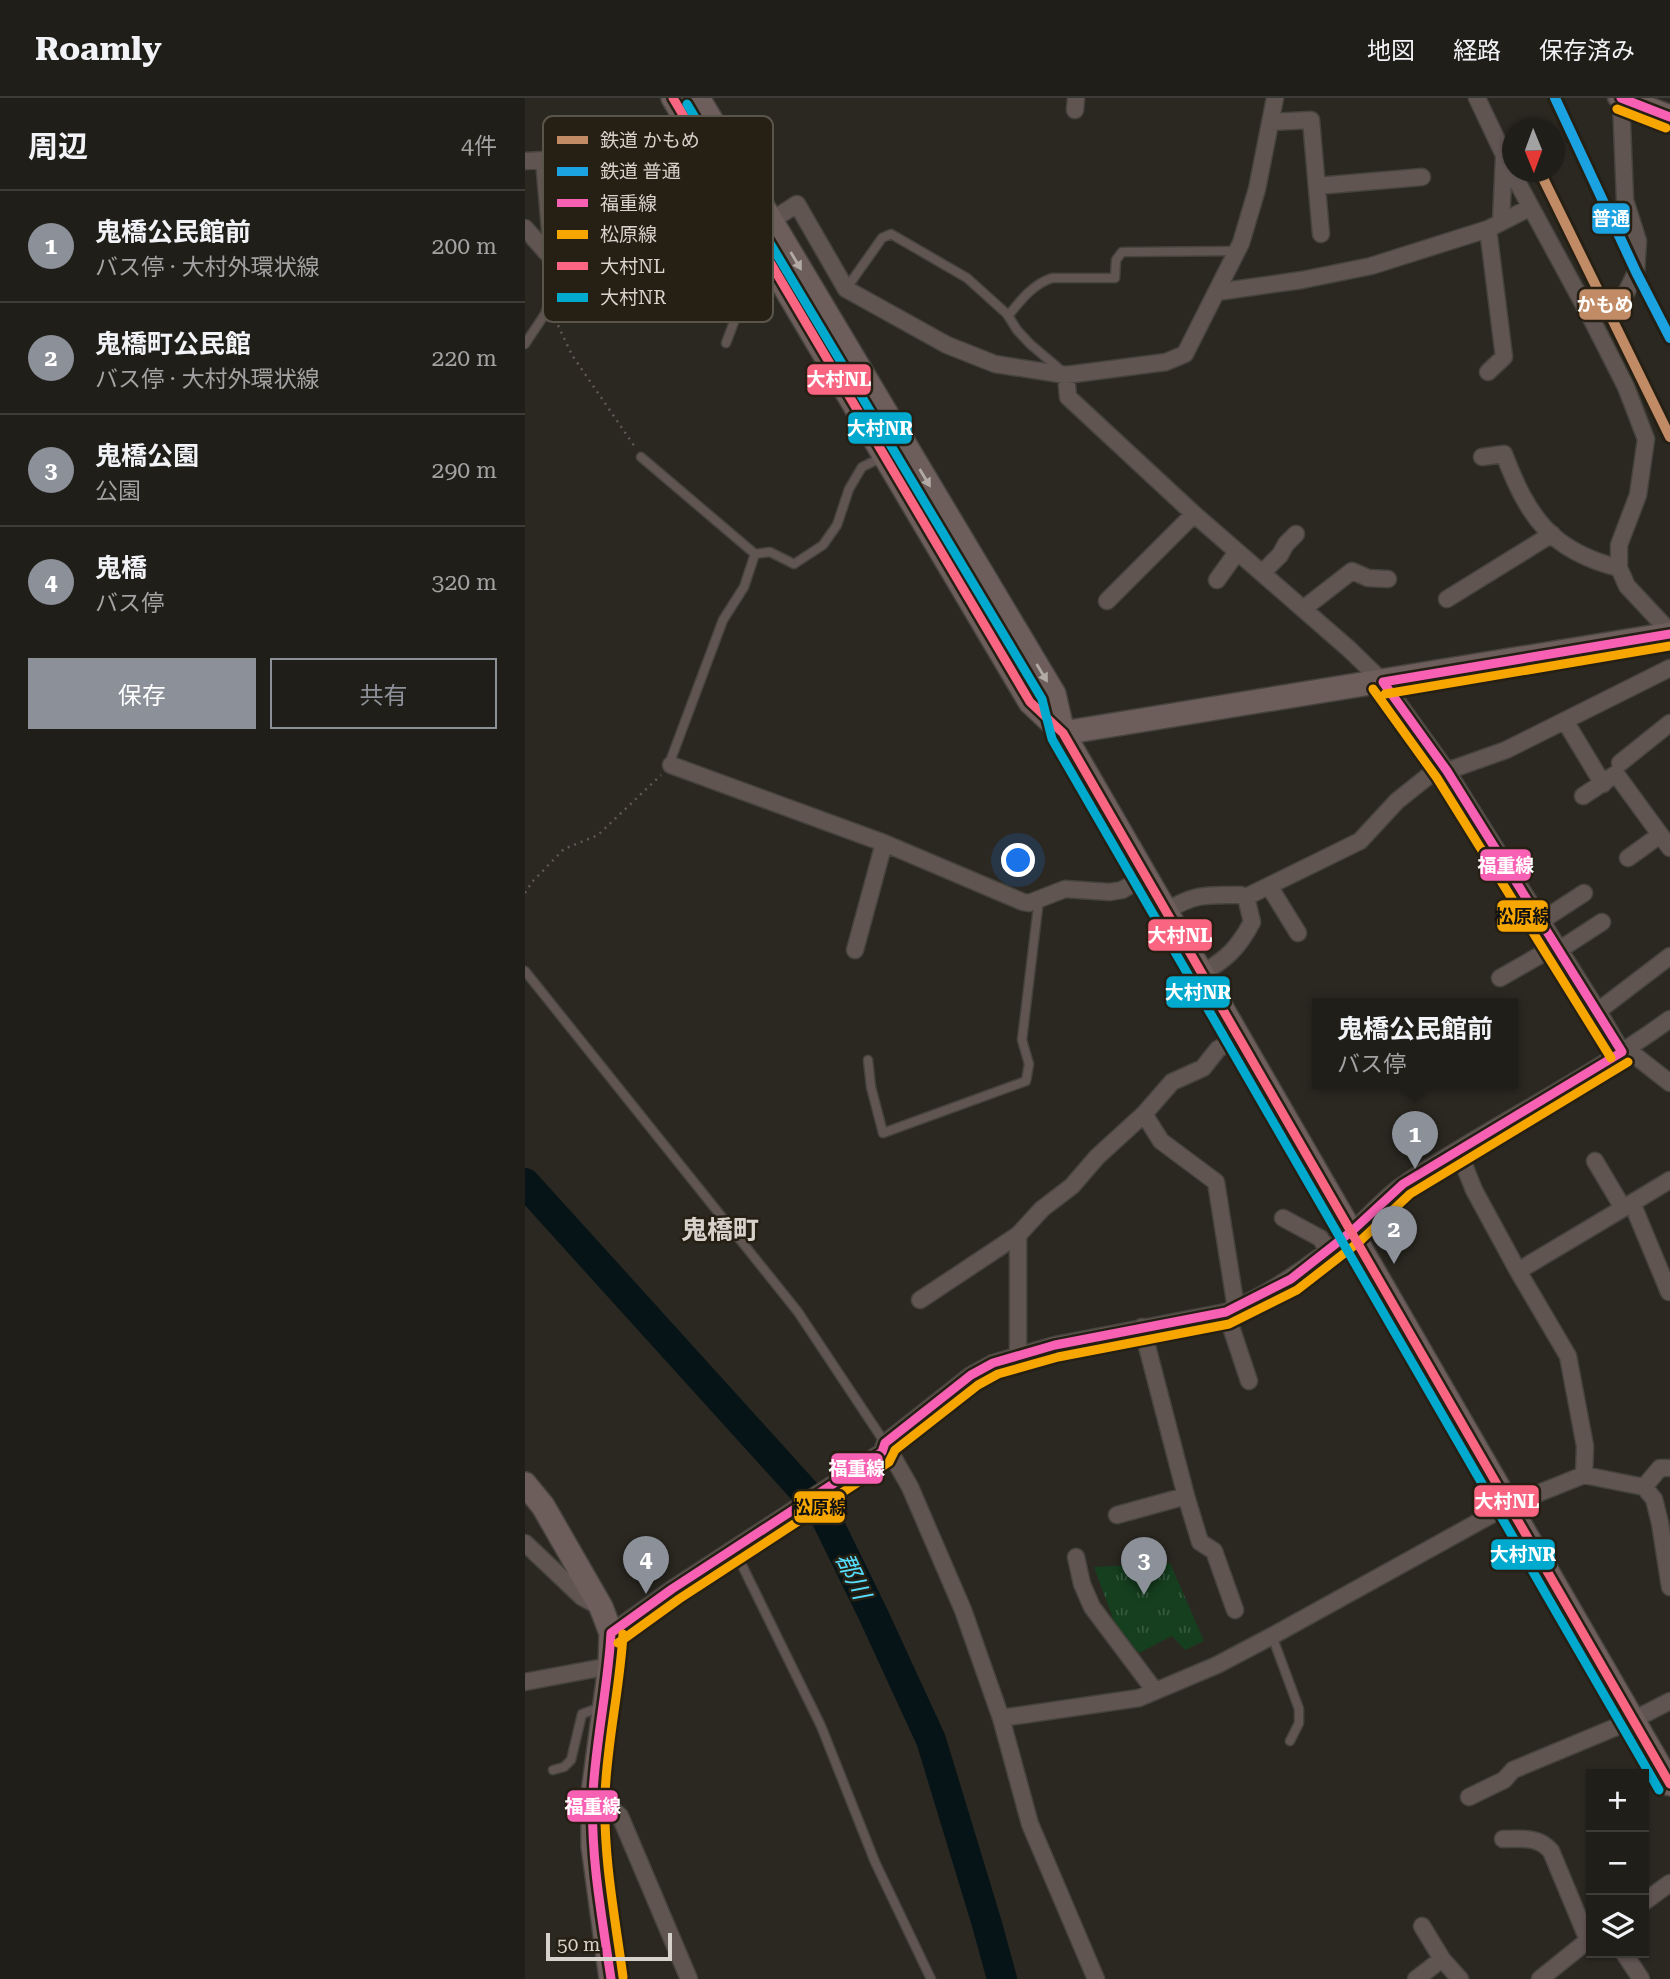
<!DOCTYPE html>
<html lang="ja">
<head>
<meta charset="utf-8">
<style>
  :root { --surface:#201e19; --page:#282722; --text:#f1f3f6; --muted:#a2a2a2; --line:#3d3c38; --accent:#8c9099 }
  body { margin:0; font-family:"Roboto Serif","Noto Sans JP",serif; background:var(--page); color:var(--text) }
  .controls { position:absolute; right:21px; bottom:21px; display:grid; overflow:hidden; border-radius:0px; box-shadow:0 2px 5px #0004 }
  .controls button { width:63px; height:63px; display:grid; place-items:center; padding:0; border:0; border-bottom:2px solid var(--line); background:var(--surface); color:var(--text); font:35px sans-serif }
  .compass { position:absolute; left:977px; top:21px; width:63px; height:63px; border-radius:50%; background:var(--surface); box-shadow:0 2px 5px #0004; rotate:179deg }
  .scale { position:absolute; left:21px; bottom:18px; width:126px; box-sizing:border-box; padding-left:7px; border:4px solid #d7d3cc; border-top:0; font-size:19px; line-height:24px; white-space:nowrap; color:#d7d3cc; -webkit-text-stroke:5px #251f14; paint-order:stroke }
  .you { position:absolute; left:494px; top:763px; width:24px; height:24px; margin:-18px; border:5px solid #fff; border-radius:50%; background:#1a73e8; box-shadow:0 0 0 10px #1a73e833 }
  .badge { display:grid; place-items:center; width:46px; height:46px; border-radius:50%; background:var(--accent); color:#fff; font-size:23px; font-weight:700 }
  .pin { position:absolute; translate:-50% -58px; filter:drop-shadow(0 2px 4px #0008) }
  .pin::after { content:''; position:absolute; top:37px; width:24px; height:21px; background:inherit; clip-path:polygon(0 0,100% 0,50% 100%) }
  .popup { position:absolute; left:787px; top:900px; width:206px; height:91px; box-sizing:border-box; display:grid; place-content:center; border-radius:0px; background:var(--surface); filter:drop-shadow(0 2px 5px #0005); font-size:23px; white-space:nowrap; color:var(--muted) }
  .popup b { font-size:26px; color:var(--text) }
  .popup::after { content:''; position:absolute; left:50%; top:100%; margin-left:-14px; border:14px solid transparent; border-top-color:var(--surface) }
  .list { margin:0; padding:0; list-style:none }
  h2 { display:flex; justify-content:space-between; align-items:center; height:91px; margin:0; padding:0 28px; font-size:30px }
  h2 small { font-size:23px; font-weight:400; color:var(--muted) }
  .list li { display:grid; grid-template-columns:46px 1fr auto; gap:21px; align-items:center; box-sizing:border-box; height:112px; padding:0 28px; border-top:2px solid var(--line) }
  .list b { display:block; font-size:26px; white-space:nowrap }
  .list p { margin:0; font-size:23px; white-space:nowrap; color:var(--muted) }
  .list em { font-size:23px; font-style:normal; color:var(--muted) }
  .actions { display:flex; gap:14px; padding:21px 28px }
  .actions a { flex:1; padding:16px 0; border:2px solid var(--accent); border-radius:0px; text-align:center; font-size:24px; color:var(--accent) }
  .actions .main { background:var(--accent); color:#fff }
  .icon { flex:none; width:38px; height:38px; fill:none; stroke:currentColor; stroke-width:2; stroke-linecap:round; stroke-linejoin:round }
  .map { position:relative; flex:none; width:1145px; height:1881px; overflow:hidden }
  header { display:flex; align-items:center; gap:42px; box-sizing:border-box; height:98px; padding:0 35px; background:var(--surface); border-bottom:2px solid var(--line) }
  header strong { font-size:33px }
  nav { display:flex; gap:38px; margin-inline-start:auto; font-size:24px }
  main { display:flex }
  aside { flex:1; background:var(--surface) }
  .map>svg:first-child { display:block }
</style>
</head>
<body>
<header>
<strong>Roamly</strong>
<nav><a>地図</a><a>経路</a><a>保存済み</a></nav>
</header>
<main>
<aside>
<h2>周辺<small>4件</small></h2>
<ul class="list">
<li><span class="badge">1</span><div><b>鬼橋公民館前</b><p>バス停 · 大村外環状線</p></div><em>200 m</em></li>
<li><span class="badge">2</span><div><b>鬼橋町公民館</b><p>バス停 · 大村外環状線</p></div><em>220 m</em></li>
<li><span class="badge">3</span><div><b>鬼橋公園</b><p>公園</p></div><em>290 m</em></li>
<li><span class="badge">4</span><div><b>鬼橋</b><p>バス停</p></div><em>320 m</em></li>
</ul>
<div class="actions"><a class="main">保存</a><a>共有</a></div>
</aside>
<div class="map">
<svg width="1145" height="1881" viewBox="0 0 1145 1881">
  <defs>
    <pattern id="park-tufts" width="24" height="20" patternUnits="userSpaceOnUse" patternTransform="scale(1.75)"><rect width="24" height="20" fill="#153f1f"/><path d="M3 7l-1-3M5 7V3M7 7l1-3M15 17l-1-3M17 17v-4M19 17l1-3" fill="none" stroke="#365a3e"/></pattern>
  </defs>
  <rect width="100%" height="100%" fill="#2b2821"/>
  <!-- park -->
  <path fill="url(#park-tufts)" d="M645,1465L679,1543L660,1552L647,1538L614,1555L590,1526L569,1469Z"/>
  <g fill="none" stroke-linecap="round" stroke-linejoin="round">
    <!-- river -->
    <path stroke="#061417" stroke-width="30" d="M0,1085L298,1414L348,1516L406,1642L462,1826L477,1881"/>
    <!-- lane casing -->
    <g stroke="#46433d" stroke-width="11">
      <path id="lane" d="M321,191L357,140L366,136L442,180L482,216L492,232L505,246L538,274
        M483,218C495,203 508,186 527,180H590L591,162L597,154L712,153
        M201,245L219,198L248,175
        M0,246L20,216L24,205L22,155
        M116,359L230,456L219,489L198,522L146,661V667
        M230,456L245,454L269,466L298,447L312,427L324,391L337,369L358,359
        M0,873L273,1214L360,1345
        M343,962L346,989L358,1035L501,983L504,966L497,942L514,801
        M209,1451L296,1628L350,1764L406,1881
        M747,1538L774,1611V1625L765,1643
        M28,1672L39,1669L46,1662L57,1616L76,1609"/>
    </g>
    <!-- street casing -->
    <g stroke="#46433d" stroke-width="19">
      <path id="street" d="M952,0L989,78L1067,222L1101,289L1121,341L1113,397L1094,447V470L1102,488L1145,534
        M550,12L551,0
        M745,24L786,22L796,136
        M19,62L27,155
        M0,63L57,60L110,81L115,133
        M792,88L897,79
        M976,124L979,59
        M0,130L22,155L53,156L115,133L159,135L201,147L229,134L272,106L321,191L422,247L470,266L541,277L641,264L660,256L716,145L732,91L750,0
        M692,194L777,182L846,168L963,131
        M1067,222L1102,193L1111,174L1113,143L1100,102L1096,2L1091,0
        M963,274L979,259L963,131L1006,109
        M541,277L543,299L669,416L824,551L858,584L922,673L1073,913L1097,954
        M957,359L979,356C1003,419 1026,453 1094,470
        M737,475L755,457L761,446L771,436
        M692,482L712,454
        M922,501L1027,436
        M582,503L669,416
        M778,511L827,473L843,480L863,481
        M1040,623L1078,686
        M1095,665L1145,625
        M146,667L359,745L498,804L504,805L540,791L585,794L597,792L621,778
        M922,673L981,652L1145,570
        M1058,698L1091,676L1145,750
        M1103,760L1135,737
        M744,788L773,835
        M641,813C671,795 682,797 716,797L721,799L835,743L872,703L917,667
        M1016,823L1059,795
        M330,852L359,745
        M1034,852L1077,824
        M677,875C701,862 714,849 727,824L721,799
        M975,880L1031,848
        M1073,913L1145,858
        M1103,952L1145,985
        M619,1016L636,1043L691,1084L711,1210
        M933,1052L949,1092L993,1173L1043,1258L1060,1348L1059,1377
        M1070,1063L1098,1110
        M1107,1105L1145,1082
        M758,1120L795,1140L803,1152
        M993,1173L1107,1105L1144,1194
        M395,1202L493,1137
        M701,1214L724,1283
        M617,1229L661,1398L675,1444L689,1453L710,1512
        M493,1257V1137L517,1111L547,1088L572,1059L619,1016L647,984L678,970L693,951L715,939
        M360,1345L385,1389L438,1512L476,1620L505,1726L571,1881
        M1119,1389L1135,1370H1145
        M592,1417L661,1398
        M0,1445L57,1499L75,1509
        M551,1459L557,1486L567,1509L630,1593
        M86,1535L147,1491L357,1354L360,1345L446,1277L468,1265L530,1247L701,1214C748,1195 788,1165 826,1134C845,1118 861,1097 882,1084C968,1027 1061,982 1145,921
        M0,1584L85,1568
        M476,1620L614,1600L692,1567L747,1538L984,1407L1059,1377L1119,1389L1129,1401L1135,1425L1145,1489
        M68,1694L95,1718L164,1881
        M944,1699L979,1682L988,1672L1108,1622L1145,1603
        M978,1741C997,1741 1013,1738 1026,1753L1063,1842
        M1119,1804L1145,1785
        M897,1828L917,1861L935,1881
        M1099,1855L1116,1881
        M891,1881L917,1861
        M1015,1881L1066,1840"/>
    </g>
    <!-- secondary casing -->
    <g stroke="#46433d" stroke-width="26">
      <path id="secondary" d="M148,0L505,604L538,635
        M173,0L529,596L538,635L1145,1686
        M1096,0L1145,19
        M538,635L1145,536
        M0,1386L18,1408L76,1509L86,1535L85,1568L68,1694V1748L86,1881"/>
    </g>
    <!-- path -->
    <path stroke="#605854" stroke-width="2.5" stroke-dasharray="2 5" stroke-linecap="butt" d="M30,221L47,257L110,349
      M0,795L7,784L39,751L73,737L136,677"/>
    <!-- lane -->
    <use href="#lane" stroke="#615552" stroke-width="8"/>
    <!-- street -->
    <use href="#street" stroke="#615552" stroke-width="16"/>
    <!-- secondary -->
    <use href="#secondary" stroke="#6d5e5c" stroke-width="23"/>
    <!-- bus-1 casing -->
    <g stroke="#251f14" stroke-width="14">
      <path id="bus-1" d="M1096,0L1145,19
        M858,584L922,673L1097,954
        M858,584L1145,536
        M86,1535L147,1491L357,1354L360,1345L446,1277L468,1265L530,1247L701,1214L766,1181L827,1133L878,1086L1097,954
        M86,1535C83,1589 71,1641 68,1695C65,1757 77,1819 86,1881"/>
    </g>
    <!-- bus-2 casing -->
    <g stroke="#251f14" stroke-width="14">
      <path id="bus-2" d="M1092,11L1141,30
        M848,591L912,680L1086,960
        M860,596L1145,548
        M93,1545L154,1501L364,1364L370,1352L453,1287L473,1276L533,1259L704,1226L772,1192L835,1143L885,1096L1103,964
        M98,1879C90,1819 78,1758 80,1697C82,1643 95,1590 98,1536"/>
    </g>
    <!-- bus-3 casing -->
    <g stroke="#251f14" stroke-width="14">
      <path id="bus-3" d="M148,0L505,604L538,635L1145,1686"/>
    </g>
    <!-- bus-4 casing -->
    <g stroke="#251f14" stroke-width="14">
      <path id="bus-4" d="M162,6L517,601L527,641L1134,1692"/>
    </g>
    <!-- bus-1 -->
    <use href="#bus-1" stroke="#f860b3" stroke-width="9"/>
    <!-- bus-2 -->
    <use href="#bus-2" stroke="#f7a600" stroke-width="9"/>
    <!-- bus-3 -->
    <use href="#bus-3" stroke="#fa6682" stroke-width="9"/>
    <!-- bus-4 -->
    <use href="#bus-4" stroke="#00a9ce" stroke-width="9"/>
    <!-- rail-1 casing -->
    <g stroke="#251f14" stroke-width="16">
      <path id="rail-1" d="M1015,74L1145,339"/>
    </g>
    <!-- rail-2 casing -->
    <g stroke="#251f14" stroke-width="16">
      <path id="rail-2" d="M1030,0L1111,174L1145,240"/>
    </g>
    <!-- rail-1 -->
    <use href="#rail-1" stroke="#c18c65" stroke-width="10"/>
    <!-- rail-2 -->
    <use href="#rail-2" stroke="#1aa2e1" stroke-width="10"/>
  </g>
  <!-- one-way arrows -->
  <defs><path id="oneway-solid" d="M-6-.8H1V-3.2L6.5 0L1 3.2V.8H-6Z" transform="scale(1.75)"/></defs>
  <g fill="#b2aaa5">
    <use href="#oneway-solid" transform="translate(271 163) rotate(59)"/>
    <use href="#oneway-solid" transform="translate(400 380) rotate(59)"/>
    <use href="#oneway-solid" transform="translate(517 575) rotate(59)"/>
  </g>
  <g text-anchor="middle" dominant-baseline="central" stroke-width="5" stroke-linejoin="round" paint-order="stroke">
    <!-- water labels -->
    <g font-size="24" font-style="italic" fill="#57dffe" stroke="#251f14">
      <text transform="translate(328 1478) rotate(65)">郡川</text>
    </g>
    <!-- quarter labels -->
    <g font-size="26" font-weight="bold" fill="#d7d3cc" stroke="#251f14">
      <text x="195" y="1132">鬼橋町</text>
    </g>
  </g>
  <!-- legend -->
  <rect x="18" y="18" width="230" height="206" rx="10" fill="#251f14" stroke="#5a554b" stroke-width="2"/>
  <rect x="32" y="38" width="31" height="8" fill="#c18c65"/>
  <rect x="32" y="69" width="31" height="9" fill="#1aa2e1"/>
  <rect x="32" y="101" width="31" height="8" fill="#f860b3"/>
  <rect x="32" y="132" width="31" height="9" fill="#f7a600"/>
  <rect x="32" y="164" width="31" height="8" fill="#fa6682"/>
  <rect x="32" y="195" width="31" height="9" fill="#00a9ce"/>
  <g font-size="19" fill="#d7d3cc">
    <text x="75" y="49">鉄道 かもめ</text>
    <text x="75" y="80">鉄道 普通</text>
    <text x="75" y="112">福重線</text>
    <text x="75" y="143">松原線</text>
    <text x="75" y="175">大村NL</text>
    <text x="75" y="206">大村NR</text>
  </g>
  <g stroke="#251f14" stroke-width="2.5">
    <rect x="1066" y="104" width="40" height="33" rx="7" fill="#1aa2e1"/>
    <rect x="1053" y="190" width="54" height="33" rx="7" fill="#c18c65"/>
    <rect x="281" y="265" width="66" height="33" rx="7" fill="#fa6682"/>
    <rect x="322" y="313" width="66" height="34" rx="7" fill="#00a9ce"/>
    <rect x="954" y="750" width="53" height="34" rx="7" fill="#f860b3"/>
    <rect x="971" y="801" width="53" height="34" rx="7" fill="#f7a600"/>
    <rect x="622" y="820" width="66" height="34" rx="7" fill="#fa6682"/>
    <rect x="640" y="877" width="66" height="34" rx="7" fill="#00a9ce"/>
    <rect x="305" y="1354" width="54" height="33" rx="7" fill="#f860b3"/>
    <rect x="948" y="1386" width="67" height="34" rx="7" fill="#fa6682"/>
    <rect x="268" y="1392" width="53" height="34" rx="7" fill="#f7a600"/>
    <rect x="965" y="1440" width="66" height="33" rx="7" fill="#00a9ce"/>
    <rect x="41" y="1691" width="53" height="34" rx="7" fill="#f860b3"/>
  </g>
  <g font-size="19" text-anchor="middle" font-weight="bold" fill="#fff">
    <text x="1086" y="127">普通</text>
    <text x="1080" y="213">かもめ</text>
    <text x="314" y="288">大村NL</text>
    <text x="355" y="337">大村NR</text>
    <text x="981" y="774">福重線</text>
    <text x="655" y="844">大村NL</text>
    <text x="673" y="901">大村NR</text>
    <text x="332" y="1377">福重線</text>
    <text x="982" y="1410">大村NL</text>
    <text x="998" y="1463">大村NR</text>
    <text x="68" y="1715">福重線</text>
  </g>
  <g font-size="19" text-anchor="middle" font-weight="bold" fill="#111">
    <text x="998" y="825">松原線</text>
    <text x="295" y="1416">松原線</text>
  </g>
</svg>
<div class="controls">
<button>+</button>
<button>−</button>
<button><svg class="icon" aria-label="layers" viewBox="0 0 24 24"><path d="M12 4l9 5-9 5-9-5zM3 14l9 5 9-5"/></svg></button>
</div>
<svg class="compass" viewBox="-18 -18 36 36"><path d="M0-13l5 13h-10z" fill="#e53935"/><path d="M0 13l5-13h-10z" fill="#a2a2a2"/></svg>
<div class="scale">50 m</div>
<div class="you"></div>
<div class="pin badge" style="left:890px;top:1071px">1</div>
<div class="popup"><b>鬼橋公民館前</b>バス停</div>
<div class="pin badge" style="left:869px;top:1166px">2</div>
<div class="pin badge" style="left:619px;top:1497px">3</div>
<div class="pin badge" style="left:121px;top:1496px">4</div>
</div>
</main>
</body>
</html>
